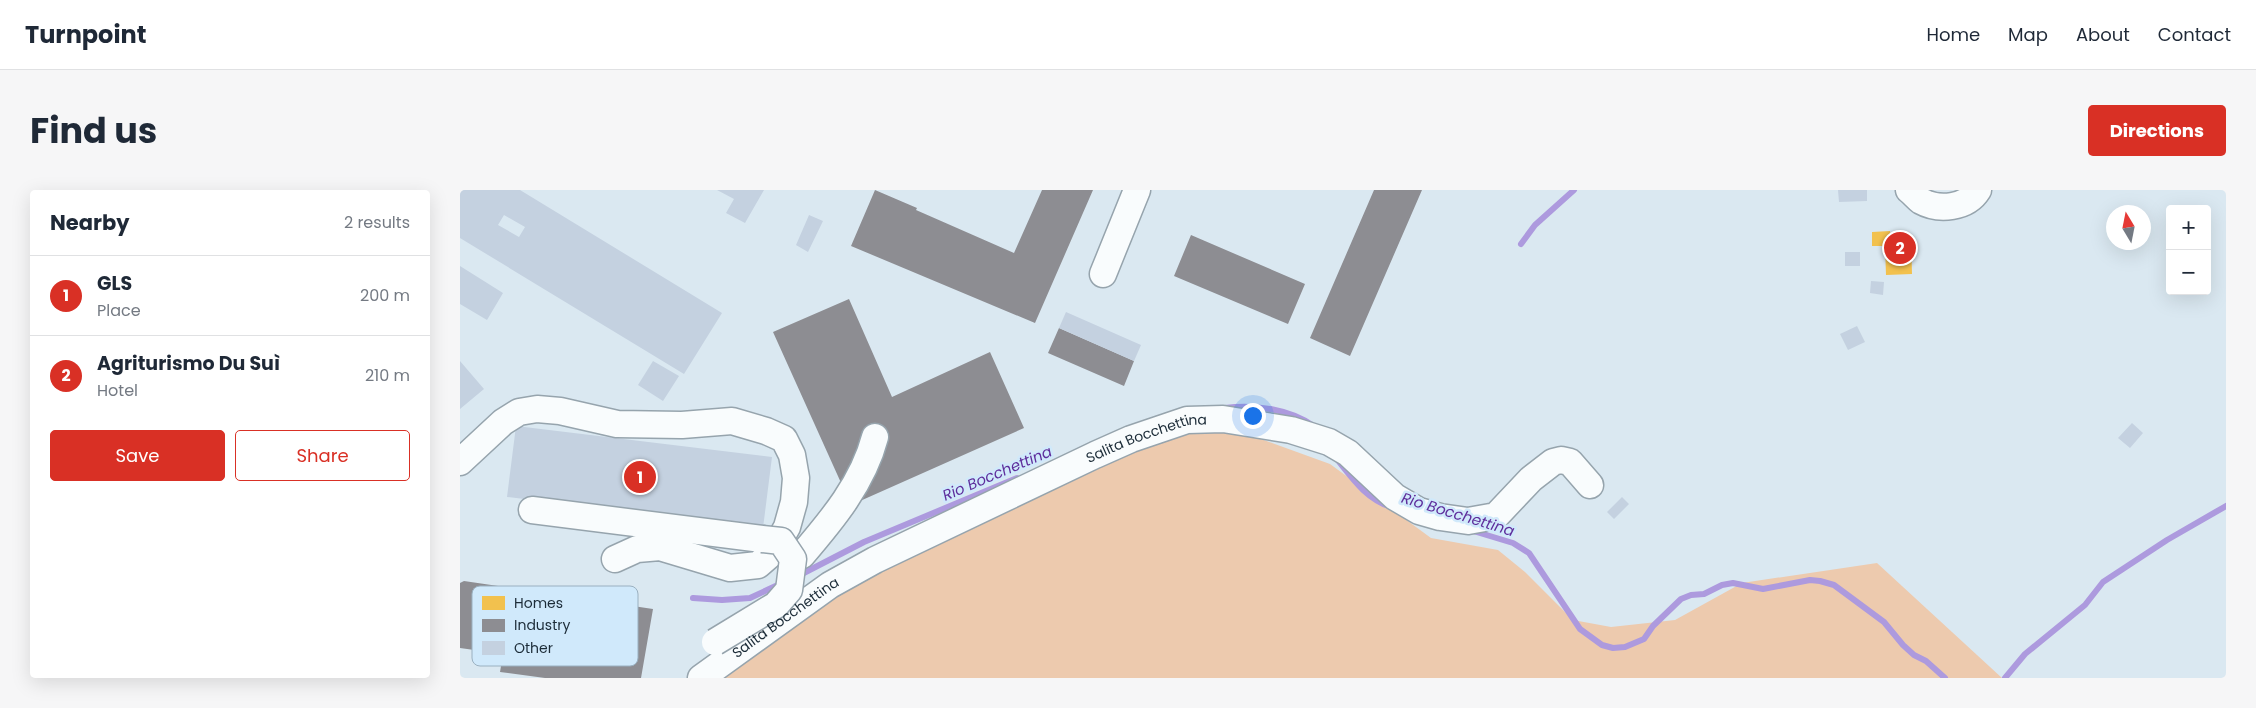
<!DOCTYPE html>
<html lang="en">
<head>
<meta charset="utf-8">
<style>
  :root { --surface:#fff; --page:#f6f6f7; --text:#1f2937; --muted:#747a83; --line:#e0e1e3; --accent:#d93025 }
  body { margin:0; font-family:Poppins,sans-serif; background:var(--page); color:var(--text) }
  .controls { position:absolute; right:15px; top:15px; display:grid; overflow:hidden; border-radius:5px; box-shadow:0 5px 20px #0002 }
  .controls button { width:45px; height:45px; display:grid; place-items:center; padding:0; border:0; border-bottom:1px solid var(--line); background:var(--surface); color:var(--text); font:25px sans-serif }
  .compass { position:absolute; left:1646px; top:15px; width:45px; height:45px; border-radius:50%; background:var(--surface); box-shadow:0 5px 20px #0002; rotate:350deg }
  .you { position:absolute; left:792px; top:225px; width:18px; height:18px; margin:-12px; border:4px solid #fff; border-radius:50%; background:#1a73e8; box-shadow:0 0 0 8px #1a73e833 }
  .badge { display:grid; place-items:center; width:32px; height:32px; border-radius:50%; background:var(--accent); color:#fff; font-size:16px; font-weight:700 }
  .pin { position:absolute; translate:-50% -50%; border:2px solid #fff; box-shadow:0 1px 5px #0006 }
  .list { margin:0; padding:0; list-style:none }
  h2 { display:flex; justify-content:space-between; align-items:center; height:65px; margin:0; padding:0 20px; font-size:21px }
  h2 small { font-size:16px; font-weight:400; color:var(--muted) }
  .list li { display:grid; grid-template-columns:32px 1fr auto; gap:15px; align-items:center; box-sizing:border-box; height:80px; padding:0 20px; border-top:1px solid var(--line) }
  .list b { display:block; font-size:19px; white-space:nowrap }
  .list p { margin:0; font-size:16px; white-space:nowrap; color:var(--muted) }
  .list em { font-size:16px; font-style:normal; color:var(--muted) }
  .actions { display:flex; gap:10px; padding:15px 20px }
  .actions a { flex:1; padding:11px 0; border:1px solid var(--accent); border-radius:5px; text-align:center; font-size:18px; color:var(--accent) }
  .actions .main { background:var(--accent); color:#fff }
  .map { position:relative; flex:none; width:1766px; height:488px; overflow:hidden; border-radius:5px }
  header { display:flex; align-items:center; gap:30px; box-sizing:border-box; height:70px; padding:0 25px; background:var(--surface); border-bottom:1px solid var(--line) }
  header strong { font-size:24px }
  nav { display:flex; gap:28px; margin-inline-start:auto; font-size:18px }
  .intro { display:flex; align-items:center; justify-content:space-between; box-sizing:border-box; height:120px; padding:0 30px }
  h1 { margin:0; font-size:35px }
  .button { padding:12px 22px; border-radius:5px; background:var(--accent); color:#fff; font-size:18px; font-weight:700 }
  main { display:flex; gap:30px; padding:0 30px }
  aside { flex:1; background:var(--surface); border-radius:5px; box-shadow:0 5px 20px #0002 }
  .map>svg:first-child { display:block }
</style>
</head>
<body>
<header>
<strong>Turnpoint</strong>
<nav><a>Home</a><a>Map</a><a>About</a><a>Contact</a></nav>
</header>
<div class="intro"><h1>Find us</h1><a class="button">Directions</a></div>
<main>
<aside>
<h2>Nearby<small>2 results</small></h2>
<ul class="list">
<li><span class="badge">1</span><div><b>GLS</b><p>Place</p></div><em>200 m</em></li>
<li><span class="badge">2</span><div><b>Agriturismo Du Suì</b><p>Hotel</p></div><em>210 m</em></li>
</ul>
<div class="actions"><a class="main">Save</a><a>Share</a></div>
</aside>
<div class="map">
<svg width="1766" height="488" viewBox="0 0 1766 488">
  <rect width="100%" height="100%" fill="#dae8f1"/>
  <!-- green -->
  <path fill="#edcaae" d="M751,231L870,274L971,348L1038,360L1065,382L1113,430L1151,437L1215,430L1282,393L1417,373L1542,488H247L380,397L652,264Z"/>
  <!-- homes -->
  <path fill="#f2c14e" d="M1430,41L1431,47L1451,46L1452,84L1426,85L1425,56H1412V42Z"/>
  <!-- industry -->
  <path fill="#8d8d92" d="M415,0L457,18L456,20L554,63L582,0H633L575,133L391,56Z
    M914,0H962L890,166L850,148Z
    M731,45L845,94L828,134L714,86Z
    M389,109L432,207L530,162L564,238L391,315L313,142Z
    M599,138L674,171L664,196L588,163Z
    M4,391L193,419L181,488H85L40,482L43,464L0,458V393Z"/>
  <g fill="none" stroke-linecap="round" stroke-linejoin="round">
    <!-- stream -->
    <path stroke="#ad9ade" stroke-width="6" d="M1061,54L1075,35L1114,0
      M765,218C794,214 831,219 855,237
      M876,268C892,288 906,309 931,317
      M1010,340L1053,353L1069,363L1120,439L1142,455L1153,458L1165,457L1184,449L1193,436L1221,409L1231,405L1244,404L1262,395L1273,393L1303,399L1350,390L1360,391L1374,395L1424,432L1443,455L1454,465L1466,471L1485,488
      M338,386L404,352L557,288
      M233,408L262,410L290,408L320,394
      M1545,488L1565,464L1625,415L1643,392L1707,350L1766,316"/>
  </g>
  <!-- building -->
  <path fill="#c4d1e0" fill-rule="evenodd" d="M0,0H60L262,123L224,184L0,48ZM44,25L65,37L59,47L38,35Z
    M257,0H304L285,33L266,23L274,9Z
    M1378,0H1407V11L1379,12Z
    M349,25L363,31L348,62L336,55Z
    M1385,62H1400V76H1385Z
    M0,76L43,103L27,130L0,114Z
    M1411,91L1424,92L1423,105L1410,103Z
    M606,122L681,155L674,171L599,138Z
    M1397,136L1405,152L1388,160L1380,144Z
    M0,171L24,199L0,219Z
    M193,171L219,186L203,211L178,195Z
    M1672,233L1683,243L1670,258L1658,248Z
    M56,236L312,267L303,338L47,307Z
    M1162,307L1169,314L1154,329L1147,322Z"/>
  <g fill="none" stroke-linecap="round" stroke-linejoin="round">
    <!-- minor casing -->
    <g stroke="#96a4ad" stroke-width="29">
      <g id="minor">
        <path d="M1449,0C1453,3 1457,8 1461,11C1479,21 1507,18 1518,0"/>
        <path d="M643,84L677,0"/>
        <path d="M0,272L43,232L59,222L77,219L100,221L157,234L222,235L272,231L306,241L324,249L332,265L336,288L334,312L327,337L313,362L298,375L270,378L200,357L177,359L155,369"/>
        <path d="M72,320L302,349"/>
        <path d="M333,369L342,365C372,330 403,293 415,247"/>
        <path id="s1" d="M241,488L370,395L415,370L635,265L671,249L727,230L763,229L831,240L869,252L888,263L935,307L959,321L980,327L1008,331L1036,326L1071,289L1093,272L1101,270L1110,272L1130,295"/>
      </g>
    </g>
    <!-- minor -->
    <use href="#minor" stroke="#f9fcfd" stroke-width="26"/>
    <!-- minor-bridge casing -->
    <g stroke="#96a4ad" stroke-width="29" stroke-linecap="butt">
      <path id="minor-bridge" d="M255,452L316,415L329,400L333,369L321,351L302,349"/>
    </g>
    <!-- minor-bridge -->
    <use href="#minor-bridge" stroke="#f9fcfd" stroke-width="26"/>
  </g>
  <g text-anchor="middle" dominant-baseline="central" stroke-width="5" stroke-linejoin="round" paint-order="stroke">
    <!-- street labels -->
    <g font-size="14" fill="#1c2c38" stroke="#d0e9fb">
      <text stroke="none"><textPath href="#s1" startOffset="509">Salita Bocchettina</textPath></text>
      <text stroke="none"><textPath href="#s1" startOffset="104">Salita Bocchettina</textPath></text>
    </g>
    <!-- water labels -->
    <g font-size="15" font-style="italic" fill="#5e2e9c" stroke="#d0e9fb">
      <text transform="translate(537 283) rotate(-23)">Rio Bocchettina</text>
      <text transform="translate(998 324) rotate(17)">Rio Bocchettina</text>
    </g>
  </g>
  <!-- legend -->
  <rect x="12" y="396" width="166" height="80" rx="8" fill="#d0e9fb" stroke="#9ab0c0" stroke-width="1"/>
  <rect x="22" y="406" width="23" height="14" fill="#f2c14e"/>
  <rect x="22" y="429" width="23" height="13" fill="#8d8d92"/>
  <rect x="22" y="451" width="23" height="14" fill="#c4d1e0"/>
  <g font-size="14" fill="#1c2c38">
    <text x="54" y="418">Homes</text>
    <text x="54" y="440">Industry</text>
    <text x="54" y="463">Other</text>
  </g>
</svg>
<div class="controls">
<button>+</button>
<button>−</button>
</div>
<svg class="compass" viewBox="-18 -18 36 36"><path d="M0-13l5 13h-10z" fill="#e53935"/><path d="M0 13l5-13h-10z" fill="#747a83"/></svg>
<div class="you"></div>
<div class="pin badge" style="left:180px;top:287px">1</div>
<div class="pin badge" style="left:1440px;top:58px">2</div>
</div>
</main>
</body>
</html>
